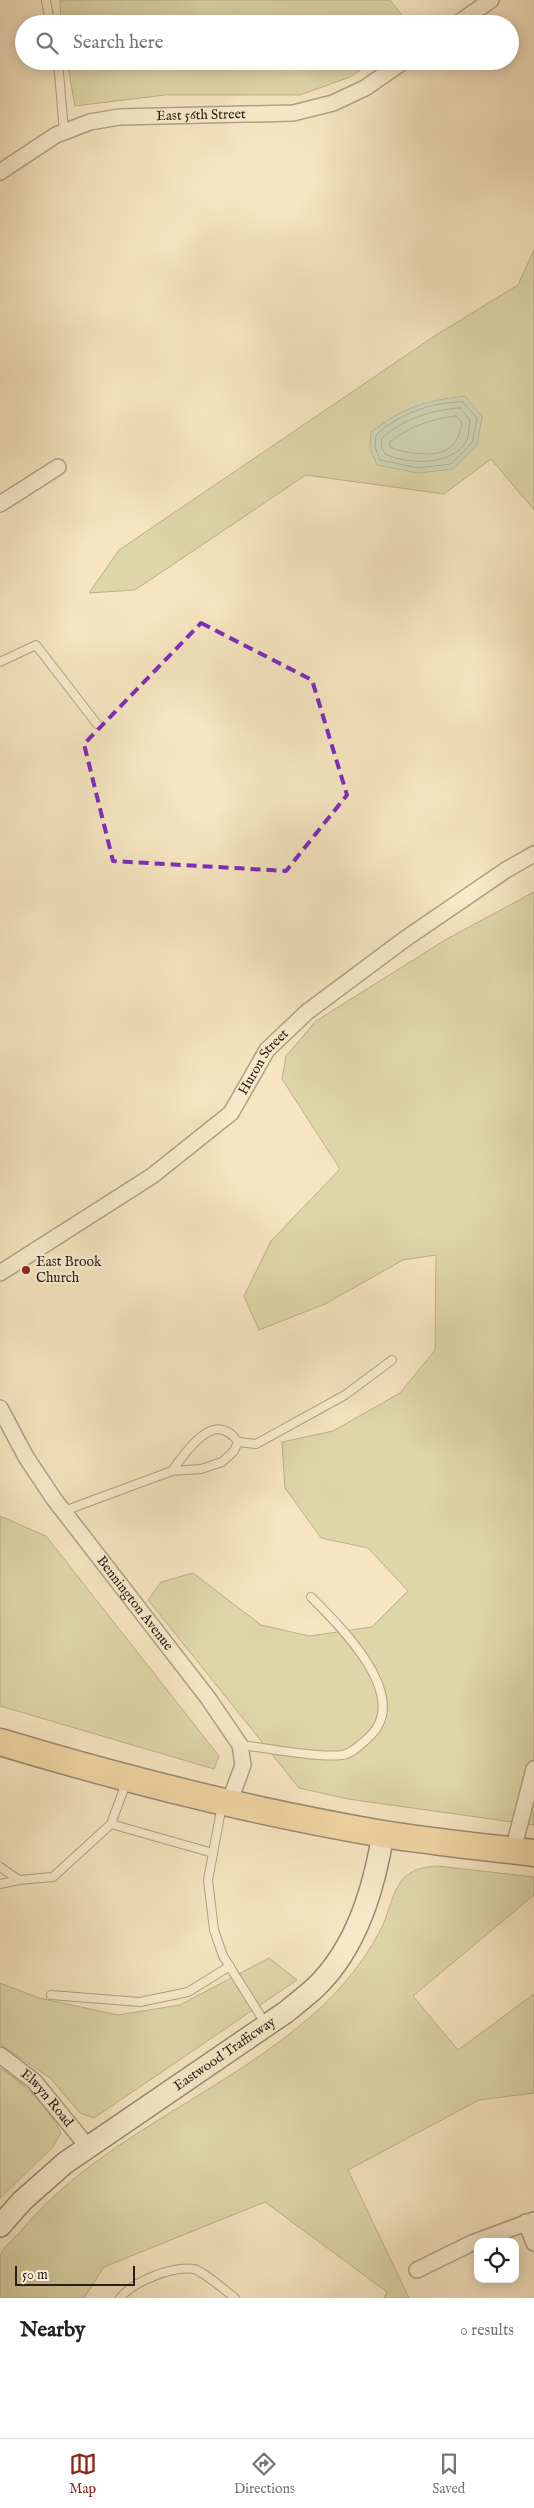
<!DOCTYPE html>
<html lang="en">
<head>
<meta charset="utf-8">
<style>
  :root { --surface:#fff; --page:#f6f6f6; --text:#222; --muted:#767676; --line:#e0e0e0; --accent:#8f2418 }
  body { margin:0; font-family:"IM FELL English",serif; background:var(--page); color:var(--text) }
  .controls { position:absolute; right:15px; bottom:15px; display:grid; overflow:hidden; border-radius:10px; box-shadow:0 2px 12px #0003 }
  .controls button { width:45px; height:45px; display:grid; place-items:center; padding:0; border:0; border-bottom:1px solid var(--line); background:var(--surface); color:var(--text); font:25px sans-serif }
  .scale { position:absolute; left:15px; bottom:12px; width:120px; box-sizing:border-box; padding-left:5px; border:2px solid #291e17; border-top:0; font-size:14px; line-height:18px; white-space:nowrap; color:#291e17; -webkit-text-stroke:4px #f8eed6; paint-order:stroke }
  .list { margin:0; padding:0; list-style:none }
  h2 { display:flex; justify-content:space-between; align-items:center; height:65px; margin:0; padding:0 20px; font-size:21px }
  h2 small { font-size:16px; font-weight:400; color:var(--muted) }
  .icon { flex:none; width:28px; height:28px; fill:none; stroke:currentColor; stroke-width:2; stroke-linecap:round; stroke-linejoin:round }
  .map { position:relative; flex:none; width:534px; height:2298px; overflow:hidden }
  .search { position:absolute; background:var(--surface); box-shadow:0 2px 12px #0003; left:15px; right:15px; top:15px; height:55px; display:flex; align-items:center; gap:12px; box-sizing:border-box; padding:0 18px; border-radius:28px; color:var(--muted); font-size:19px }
  .sheet { height:140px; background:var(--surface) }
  nav { display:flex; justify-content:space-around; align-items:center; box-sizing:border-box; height:70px; border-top:1px solid var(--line); background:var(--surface); font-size:14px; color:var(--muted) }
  nav a { display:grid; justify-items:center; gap:2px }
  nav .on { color:var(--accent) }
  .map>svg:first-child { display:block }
</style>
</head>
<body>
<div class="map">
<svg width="534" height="2298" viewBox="0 0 534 2298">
  <rect width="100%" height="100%" fill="#f5e5c0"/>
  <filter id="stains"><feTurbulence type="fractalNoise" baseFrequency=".004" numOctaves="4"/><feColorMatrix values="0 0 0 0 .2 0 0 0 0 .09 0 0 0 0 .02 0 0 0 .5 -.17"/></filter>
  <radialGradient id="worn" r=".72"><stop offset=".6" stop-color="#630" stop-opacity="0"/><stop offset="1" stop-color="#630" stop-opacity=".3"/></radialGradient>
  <!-- green -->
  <path fill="#c2c38e" stroke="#767052" d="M60,0H390L409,24H61Z
    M67,61H374L350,77L300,95H165L75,106Z
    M534,250V510L491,459L444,494L306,475L135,590L89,593L119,550L436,335L518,285Z
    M534,892V1825L348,1799L299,1788L148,1600L161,1582L193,1573L261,1625L309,1636L372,1627L408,1591L368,1548L321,1538L285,1488L282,1442L333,1431L400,1393L435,1350L436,1255L403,1260L325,1304L259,1330L244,1296L271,1241L340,1169L282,1079L286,1056L316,1021L445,940Z
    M0,1516L46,1536L219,1756L214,1769L0,1706Z
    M437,1866L534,1877V1895L413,1996L458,2050L534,1994V2093L479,2100L348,2170L409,2298H384L387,2292L265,2202L104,2267L84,2298H0C0,2285 0,2269 0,2256C2,2249 13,2239 19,2233C94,2142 207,2101 297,2028C331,2001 360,1969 380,1931C389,1915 392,1889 405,1877C415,1868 425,1867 437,1866Z
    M269,1958L297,1980L94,2118L80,2113L50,2078L0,2044V1983L39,1998L118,2015L180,2005Z
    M0,2068C24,2083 48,2107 61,2133L52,2148L0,2198Z"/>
  <!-- water -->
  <path fill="#9dc0ac" stroke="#6f7f70" d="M465,396L482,417L477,445L453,469L418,473L377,465L370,448L371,432C404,407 424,401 465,396Z"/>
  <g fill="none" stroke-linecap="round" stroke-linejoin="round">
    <!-- shore -->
    <path stroke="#636f62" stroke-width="1" d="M463,402L477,418L472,443L451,464L418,468L380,460L375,447L376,435C399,414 431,402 463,402Z
      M460,408L470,420C469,426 469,434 467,440C454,466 408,465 385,454L381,446L382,438C404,419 431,410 460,408Z
      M456,416L462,422C461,433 456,446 444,451C432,457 401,453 390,447V442C410,426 431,419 456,416Z"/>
    <!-- lane casing -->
    <g stroke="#5c5041" stroke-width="10">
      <path id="lane" d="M46,0L50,24
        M58,61L64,132
        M0,662L36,645L97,724
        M238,1442L256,1444L345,1395L392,1360
        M64,1511L172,1471L201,1469L222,1462L234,1451L238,1442C215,1408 186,1451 172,1471
        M240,1745C269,1748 315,1758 342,1755C352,1754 361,1744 368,1738C414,1698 340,1626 311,1597
        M222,1805L208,1880L214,1930L223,1956L265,2023
        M111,1824L213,1853
        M0,1867L19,1880L53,1877L111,1824L126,1783
        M0,1884L19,1880
        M51,1995L140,2002L188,1992L230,1966
        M120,2298C134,2281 172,2266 194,2269C203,2271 227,2292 235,2298"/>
    </g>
    <!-- street casing -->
    <g stroke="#5c5041" stroke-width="18">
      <g id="street">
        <path d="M457,24L491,0"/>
        <path id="s1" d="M0,172L56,135L90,122L119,117L293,113L333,103L365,88L404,61"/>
        <path d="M0,504L58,467"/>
        <path id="s2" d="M0,1273L152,1176L231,1113L267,1050L307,1012L405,939L506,870L534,854"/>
        <path id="s3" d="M0,1408L26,1457L54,1499L208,1698L240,1745L243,1765L229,1803"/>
        <path d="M513,1850L534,1769"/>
        <path id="s4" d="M0,2055L34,2081L88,2147"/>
        <path d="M526,2222L534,2243"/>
        <path d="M417,2270L472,2243L534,2220"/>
      </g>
    </g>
    <!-- secondary casing -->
    <g stroke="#291e17" stroke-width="24">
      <g id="secondary">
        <path id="s5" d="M0,2226L22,2201L65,2163L286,2012C296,2004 306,1996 316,1987C357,1947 374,1888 383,1834"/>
      </g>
    </g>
    <!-- highway casing -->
    <g stroke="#291e17" stroke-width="29">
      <path id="highway" d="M0,1742C126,1780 254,1812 383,1834C433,1842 484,1847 534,1853"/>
    </g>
    <!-- lane -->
    <use href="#lane" stroke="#f8eed6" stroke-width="8"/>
    <!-- street -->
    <use href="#street" stroke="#f8eed6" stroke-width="15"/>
    <!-- secondary -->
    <use href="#secondary" stroke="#f8eed6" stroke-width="21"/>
    <!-- highway -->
    <use href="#highway" stroke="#eac280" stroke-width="26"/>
  </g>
  <!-- marked area -->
  <path d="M0 0H534V2298H0ZM201,623L312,680L347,795L286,871L113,861L84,744Z" fill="#f5e5c0" fill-opacity=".55" fill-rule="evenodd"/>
  <path fill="none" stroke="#7b2cbf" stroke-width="4" stroke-dasharray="10 6" stroke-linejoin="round" d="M201,623L312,680L347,795L286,871L113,861L84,744Z"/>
  <!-- markers -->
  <circle fill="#8f2418" stroke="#f8eed6" stroke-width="2" cx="26" cy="1270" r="5"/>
  <g text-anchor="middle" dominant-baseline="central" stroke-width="4.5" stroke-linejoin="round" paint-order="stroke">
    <!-- street labels -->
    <g font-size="14" fill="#291e17" stroke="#f8eed6">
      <text stroke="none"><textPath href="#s1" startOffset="215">East 56th Street</textPath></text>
      <text stroke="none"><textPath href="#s2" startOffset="342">Huron Street</textPath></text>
      <text stroke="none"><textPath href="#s3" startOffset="238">Bennington Avenue</textPath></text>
      <text stroke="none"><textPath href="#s5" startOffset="284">Eastwood Trafficway</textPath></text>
      <text stroke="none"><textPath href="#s4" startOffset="64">Elwyn Road</textPath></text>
    </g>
    <!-- poi labels -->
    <g font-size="14" fill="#291e17" stroke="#f8eed6" text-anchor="start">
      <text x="36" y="1262">East Brook<tspan x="36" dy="16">Church</tspan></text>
    </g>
  </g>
  <rect width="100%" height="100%" filter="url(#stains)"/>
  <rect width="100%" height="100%" fill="url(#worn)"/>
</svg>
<div class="controls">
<button><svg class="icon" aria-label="locate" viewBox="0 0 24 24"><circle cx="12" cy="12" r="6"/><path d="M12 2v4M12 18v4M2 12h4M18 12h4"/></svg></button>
</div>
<div class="scale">50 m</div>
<div class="search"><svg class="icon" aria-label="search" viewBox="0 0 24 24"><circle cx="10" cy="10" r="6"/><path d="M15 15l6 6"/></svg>Search here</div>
</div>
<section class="sheet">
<h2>Nearby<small>0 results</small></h2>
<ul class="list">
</ul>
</section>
<nav>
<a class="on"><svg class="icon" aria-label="map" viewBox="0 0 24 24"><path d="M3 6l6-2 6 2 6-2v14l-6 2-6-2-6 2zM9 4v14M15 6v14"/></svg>Map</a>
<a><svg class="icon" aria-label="directions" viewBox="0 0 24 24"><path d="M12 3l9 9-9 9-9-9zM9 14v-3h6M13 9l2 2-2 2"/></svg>Directions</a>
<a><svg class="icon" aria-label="saved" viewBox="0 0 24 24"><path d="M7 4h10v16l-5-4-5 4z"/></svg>Saved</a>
</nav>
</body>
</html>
